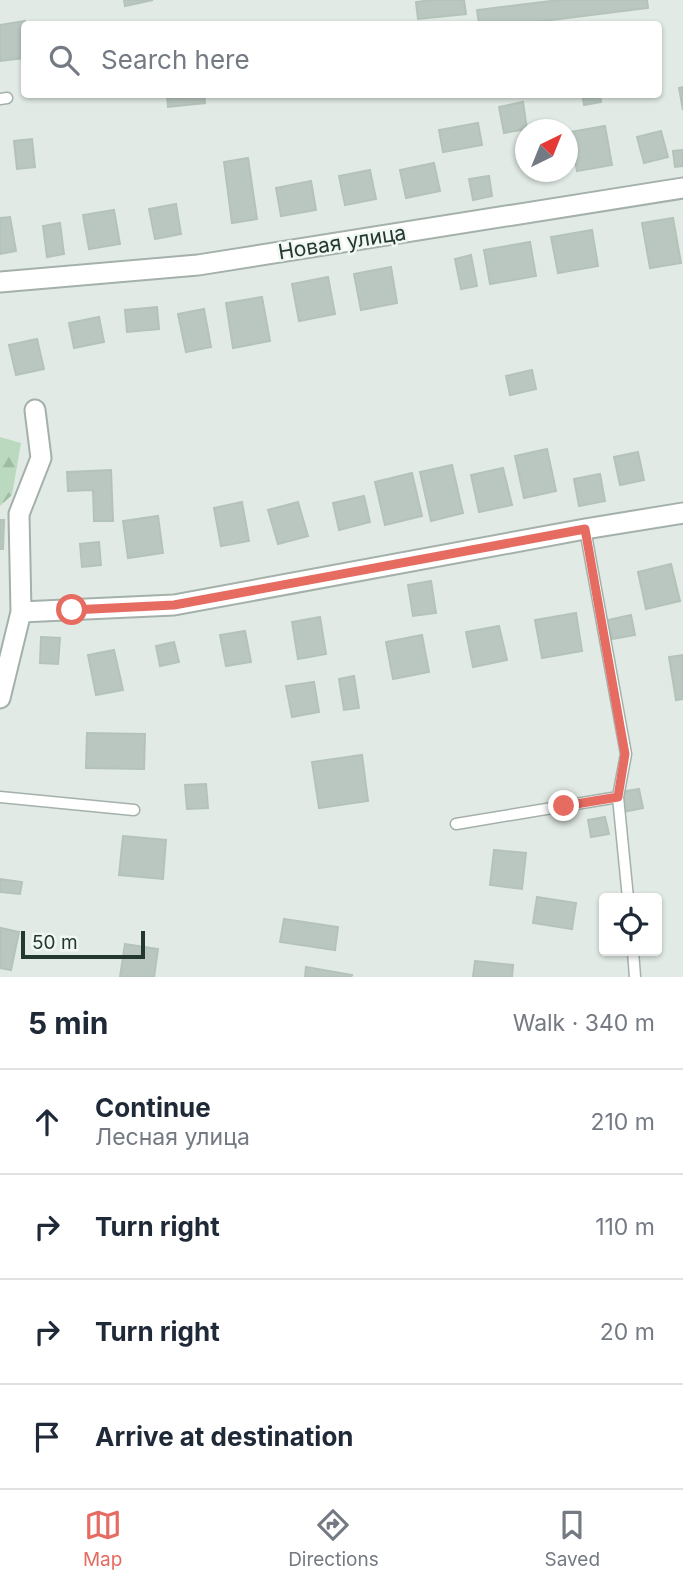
<!DOCTYPE html>
<html lang="en">
<head>
<meta charset="utf-8">
<style>
  :root { --surface:#fff; --page:#f6f6f7; --text:#1f2937; --muted:#747a83; --line:#e0e1e3; --accent:#e66c62 }
  body { margin:0; font-family:Inter,sans-serif; background:var(--page); color:var(--text) }
  .controls { position:absolute; right:21px; bottom:21px; display:grid; overflow:hidden; border-radius:7px; box-shadow:0 2px 5px #0004 }
  .controls button { width:63px; height:63px; display:grid; place-items:center; padding:0; border:0; border-bottom:2px solid var(--line); background:var(--surface); color:var(--text); font:35px sans-serif }
  .compass { position:absolute; left:515px; top:119px; width:63px; height:63px; border-radius:50%; background:var(--surface); box-shadow:0 2px 5px #0004; rotate:43deg }
  .scale { position:absolute; left:21px; bottom:18px; width:124px; box-sizing:border-box; padding-left:7px; border:4px solid #23392f; border-top:0; font-size:19px; line-height:24px; white-space:nowrap; color:#23392f; -webkit-text-stroke:5px #f1f7f3; paint-order:stroke }
  .stop { position:absolute; width:21px; height:21px; margin:-16px; border:5px solid #e66c62; border-radius:50%; background:#fff }
  .stop.end { background:#e66c62; border-color:#fff; box-shadow:0 2px 7px #0008 }
  .list { margin:0; padding:0; list-style:none }
  h2 { display:flex; justify-content:space-between; align-items:center; height:91px; margin:0; padding:0 28px; font-size:30px }
  h2 small { font-size:23px; font-weight:400; color:var(--muted) }
  .list li { display:grid; grid-template-columns:46px 1fr auto; gap:21px; align-items:center; box-sizing:border-box; height:105px; padding:0 28px; border-top:2px solid var(--line) }
  .list b { display:block; font-size:26px; white-space:nowrap }
  .list p { margin:0; font-size:23px; white-space:nowrap; color:var(--muted) }
  .list em { font-size:23px; font-style:normal; color:var(--muted) }
  .icon { flex:none; width:38px; height:38px; fill:none; stroke:currentColor; stroke-width:2; stroke-linecap:round; stroke-linejoin:round }
  .map { position:relative; flex:none; width:683px; height:977px; overflow:hidden }
  .search { position:absolute; background:var(--surface); box-shadow:0 2px 5px #0004; left:21px; right:21px; top:21px; height:77px; display:flex; align-items:center; gap:18px; box-sizing:border-box; padding:0 24px; border-radius:7px; color:var(--muted); font-size:26px }
  .sheet { height:511px; background:var(--surface) }
  nav { display:flex; justify-content:space-around; align-items:center; box-sizing:border-box; height:98px; border-top:2px solid var(--line); background:var(--surface); font-size:19px; color:var(--muted) }
  nav a { display:grid; justify-items:center; gap:4px }
  nav .on { color:var(--accent) }
  .map>svg:first-child { display:block }
</style>
</head>
<body>
<div class="map">
<svg width="683" height="977" viewBox="0 0 683 977">
  <defs>
    <pattern id="forest-firs" width="22" height="20" patternUnits="userSpaceOnUse" patternTransform="scale(1.75)"><rect width="22" height="20" fill="#bbd9be"/><path d="M5 1l3.5 6h-7zM16 11l3.5 6h-7z" fill="#a0bba4"/></pattern>
  </defs>
  <rect width="100%" height="100%" fill="#e1eae4"/>
  <!-- forest -->
  <path fill="url(#forest-firs)" d="M0,437L21,443L12,495L0,506Z"/>
  <!-- building -->
  <path fill="#b9c7c0" stroke="#b4c3ba" stroke-width="2" d="M124,0H153L125,6Z
    M432,0H464L466,14L418,19L416,2Z
    M559,0H647L648,8L520,24H479L477,10Z
    M25,21L24,58L0,61V25Z
    M683,87V110L679,88Z
    M167,94H204L205,103L168,107Z
    M582,94H600L601,102L584,105Z
    M523,102L527,129L504,133L499,107Z
    M478,123L482,145L443,152L439,130Z
    M605,126L612,165L577,171L570,132Z
    M661,131L668,157L644,163L637,137Z
    M32,139L35,167L17,169L14,141Z
    M683,150V166L675,167L673,151Z
    M248,158L257,219L232,223L224,162Z
    M434,163L440,191L406,198L400,170Z
    M370,170L376,199L345,205L339,176Z
    M489,176L492,196L473,200L469,179Z
    M311,181L316,210L281,216L276,188Z
    M176,204L181,234L155,239L149,209Z
    M114,210L120,244L89,249L83,215Z
    M10,217L16,251L0,254V218Z
    M673,218L681,263L650,268L642,223Z
    M60,223L64,254L47,257L43,226Z
    M592,230L598,266L558,273L551,237Z
    M530,242L536,276L490,284L484,250Z
    M471,255L477,286L461,289L455,259Z
    M391,267L397,303L361,310L354,274Z
    M328,277L335,314L299,321L292,284Z
    M262,297L270,341L233,348L226,303Z
    M157,307L159,329L127,332L125,310Z
    M204,309L211,347L186,352L178,314Z
    M99,317L104,342L74,348L69,323Z
    M37,339L44,369L16,375L9,345Z
    M532,370L536,389L510,395L506,376Z
    M547,449L556,491L524,498L515,456Z
    M638,452L644,480L620,485L614,457Z
    M452,465L463,513L431,521L420,472Z
    M503,468L512,505L479,512L471,475Z
    M111,470L113,521H94L93,490L68,491L67,472Z
    M412,473L422,516L385,525L375,482Z
    M600,474L605,501L579,506L574,479Z
    M364,496L370,522L339,530L333,503Z
    M242,502L249,541L221,546L214,508Z
    M298,502L308,536L278,544L268,510Z
    M158,516L163,553L128,558L123,521Z
    M0,520H4L3,549H0Z
    M99,542L101,565L82,567L80,544Z
    M671,564L680,601L646,609L638,572Z
    M431,581L436,613L413,616L408,585Z
    M576,613L582,651L542,658L535,620Z
    M631,615L635,635L612,639L608,620Z
    M320,617L326,654L298,659L292,622Z
    M499,626L507,660L473,667L466,632Z
    M245,631L251,662L226,666L220,635Z
    M422,635L429,672L393,679L386,642Z
    M41,637L60,638L58,664L40,663Z
    M174,642L179,662L160,666L156,646Z
    M114,650L123,690L96,695L88,655Z
    M683,655V699L676,700L669,657Z
    M354,676L359,708L344,710L339,679Z
    M314,682L319,712L292,717L286,686Z
    M87,733L145,734L144,769L86,768Z
    M362,755L368,801L319,808L312,762Z
    M206,784L208,808L187,809L185,785Z
    M639,789L643,808L623,812L620,792Z
    M605,817L609,834L591,837L588,820Z
    M123,836L166,840L163,879L119,875Z
    M494,850L526,853L522,889L490,885Z
    M0,879L22,882L20,894L0,892Z
    M537,897L576,903L572,929L533,923Z
    M284,919L338,927L335,950L280,942Z
    M1,928L19,932L11,970L0,968Z
    M125,944L158,949L154,977H120Z
    M475,961L513,965L512,977H473Z
    M306,967L352,975L351,977H305Z"/>
  <g fill="none" stroke-linecap="round" stroke-linejoin="round">
    <!-- service casing -->
    <g stroke="#a4b1aa" stroke-width="13">
      <path id="service" d="M0,99L7,98
        M585,529L626,754L618,797L628,898
        M0,797L134,810
        M456,824L618,797
        M633,951L635,977"/>
    </g>
    <!-- minor casing -->
    <g stroke="#a4b1aa" stroke-width="23">
      <path id="minor" d="M0,282L198,265L683,188
        M21,612L174,605L585,529L683,513
        M0,698L21,612L19,514L41,458L35,410"/>
    </g>
    <!-- service -->
    <use href="#service" stroke="#fff" stroke-width="10"/>
    <!-- minor -->
    <use href="#minor" stroke="#fff" stroke-width="19"/>
  </g>
  <g fill="none" stroke-linecap="round" stroke-linejoin="round">
    <!-- route -->
    <path stroke="#e66c62" stroke-width="9" d="M72,610L174,605L585,529L625,754L618,797L564,806"/>
  </g>
  <g text-anchor="middle" dominant-baseline="central" stroke-width="5" stroke-linejoin="round" paint-order="stroke">
    <!-- street labels -->
    <g font-size="21" fill="#23392f" stroke="#f1f7f3">
      <text transform="translate(342 242) rotate(-9)">Новая улица</text>
    </g>
  </g>
</svg>
<div class="controls">
<button><svg class="icon" aria-label="locate" viewBox="0 0 24 24"><circle cx="12" cy="12" r="6"/><path d="M12 2v4M12 18v4M2 12h4M18 12h4"/></svg></button>
</div>
<svg class="compass" viewBox="-18 -18 36 36"><path d="M0-13l5 13h-10z" fill="#e53935"/><path d="M0 13l5-13h-10z" fill="#747a83"/></svg>
<div class="scale">50 m</div>
<div class="stop" style="left:72px;top:610px"></div>
<div class="stop end" style="left:564px;top:806px"></div>
<div class="search"><svg class="icon" aria-label="search" viewBox="0 0 24 24"><circle cx="10" cy="10" r="6"/><path d="M15 15l6 6"/></svg>Search here</div>
</div>
<section class="sheet">
<h2>5 min<small>Walk · 340 m</small></h2>
<ul class="list">
<li><svg class="icon" aria-label="ahead" viewBox="0 0 24 24"><path d="M12 20V5M6 11l6-6 6 6"/></svg><div><b>Continue</b><p>Лесная улица</p></div><em>210 m</em></li>
<li><svg class="icon" aria-label="right" viewBox="0 0 24 24"><path d="M7 20v-9h11M14 6l5 5-5 5"/></svg><div><b>Turn right</b></div><em>110 m</em></li>
<li><svg class="icon" aria-label="right" viewBox="0 0 24 24"><path d="M7 20v-9h11M14 6l5 5-5 5"/></svg><div><b>Turn right</b></div><em>20 m</em></li>
<li><svg class="icon" aria-label="arrive" viewBox="0 0 24 24"><path d="M6 21V4h12l-3 4 3 4H6"/></svg><div><b>Arrive at destination</b></div></li>
</ul>
</section>
<nav>
<a class="on"><svg class="icon" aria-label="map" viewBox="0 0 24 24"><path d="M3 6l6-2 6 2 6-2v14l-6 2-6-2-6 2zM9 4v14M15 6v14"/></svg>Map</a>
<a><svg class="icon" aria-label="directions" viewBox="0 0 24 24"><path d="M12 3l9 9-9 9-9-9zM9 14v-3h6M13 9l2 2-2 2"/></svg>Directions</a>
<a><svg class="icon" aria-label="saved" viewBox="0 0 24 24"><path d="M7 4h10v16l-5-4-5 4z"/></svg>Saved</a>
</nav>
</body>
</html>
